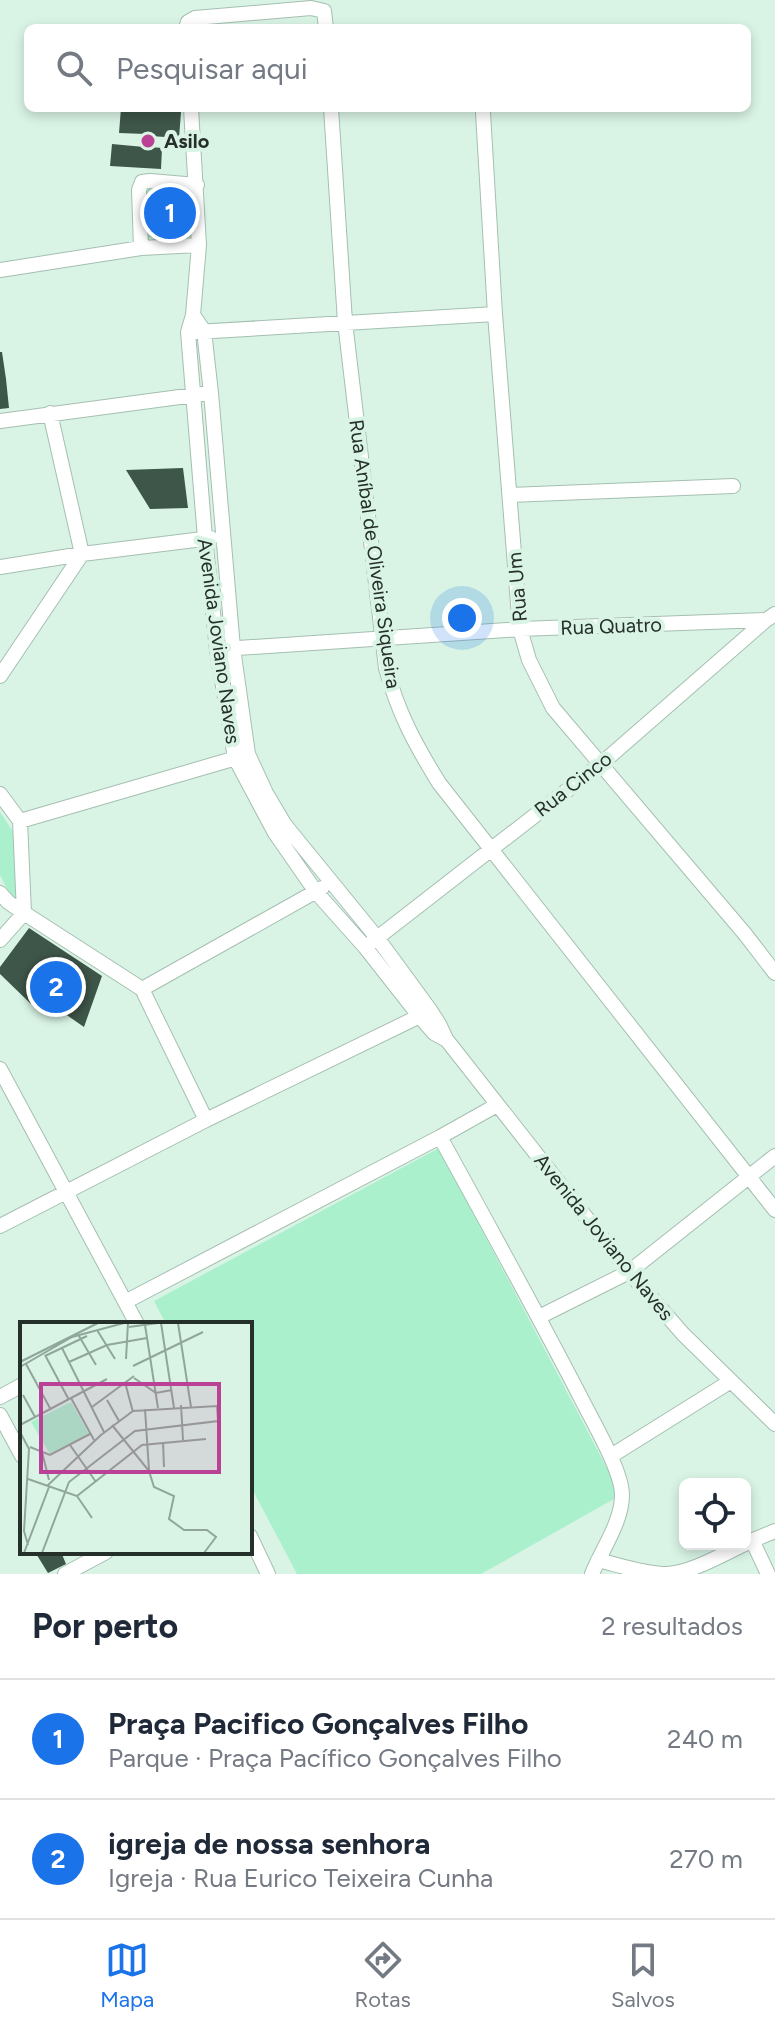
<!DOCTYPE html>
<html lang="pt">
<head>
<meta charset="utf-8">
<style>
  :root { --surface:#fff; --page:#f6f6f7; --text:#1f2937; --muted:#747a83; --line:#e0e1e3; --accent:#1a73e8 }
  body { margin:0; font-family:Figtree,sans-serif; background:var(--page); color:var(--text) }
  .controls { position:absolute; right:24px; bottom:24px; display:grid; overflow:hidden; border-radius:12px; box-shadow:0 4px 12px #0003 }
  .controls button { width:72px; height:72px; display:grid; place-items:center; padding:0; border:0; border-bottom:2px solid var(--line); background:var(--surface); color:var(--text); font:40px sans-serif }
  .you { position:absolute; left:462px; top:618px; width:28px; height:28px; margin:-20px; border:6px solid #fff; border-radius:50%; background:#1a73e8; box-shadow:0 0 0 12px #1a73e833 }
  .badge { display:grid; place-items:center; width:52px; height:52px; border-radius:50%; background:var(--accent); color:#fff; font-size:26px; font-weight:700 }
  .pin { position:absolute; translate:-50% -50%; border:4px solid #fff; box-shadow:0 2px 8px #0006 }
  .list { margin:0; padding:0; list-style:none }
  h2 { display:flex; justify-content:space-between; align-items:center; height:104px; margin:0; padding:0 32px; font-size:34px }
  h2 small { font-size:26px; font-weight:400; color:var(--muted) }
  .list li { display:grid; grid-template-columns:52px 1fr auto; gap:24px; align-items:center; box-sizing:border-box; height:120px; padding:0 32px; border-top:2px solid var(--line) }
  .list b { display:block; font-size:30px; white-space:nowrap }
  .list p { margin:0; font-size:26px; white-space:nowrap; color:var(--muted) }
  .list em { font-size:26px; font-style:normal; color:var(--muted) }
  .icon { flex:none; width:44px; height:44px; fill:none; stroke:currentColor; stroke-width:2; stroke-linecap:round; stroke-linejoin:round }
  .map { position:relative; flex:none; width:775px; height:1574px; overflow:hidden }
  .search { position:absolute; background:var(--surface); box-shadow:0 4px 12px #0003; left:24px; right:24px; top:24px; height:88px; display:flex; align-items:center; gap:20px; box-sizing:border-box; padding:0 28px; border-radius:12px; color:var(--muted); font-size:30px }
  .sheet { height:344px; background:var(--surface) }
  nav { display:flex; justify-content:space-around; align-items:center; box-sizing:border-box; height:112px; border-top:2px solid var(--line); background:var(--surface); font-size:22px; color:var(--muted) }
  nav a { display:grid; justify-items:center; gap:4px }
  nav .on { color:var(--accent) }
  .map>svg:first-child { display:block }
</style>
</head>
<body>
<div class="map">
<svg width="775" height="1574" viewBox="0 0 775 1574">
  <rect width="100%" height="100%" fill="#d9f4e5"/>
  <!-- green -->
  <path fill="#aaf0cd" d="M145,187L194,189L193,236L146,238Z
    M0,812L14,833L16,897L12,899L0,875Z
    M439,1148L621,1495L481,1574H297L250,1485V1324H166L154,1301Z"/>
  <!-- building -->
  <path fill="#3e5549" d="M121,108L144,110V108H152V110L181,112L179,138L151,136L150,147L162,148L161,169L110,166L112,144L144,147L146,134L119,133Z
    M0,352H2L6,379L9,408L0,409Z
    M183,468L188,508L150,509L126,470Z
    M29,928L102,976L84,1027L42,998L31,1004L0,974V967Z
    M35,1552H61L66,1564L48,1573Z"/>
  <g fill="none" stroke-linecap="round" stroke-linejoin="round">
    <!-- minor casing -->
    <g stroke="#a5bfb1" stroke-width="16">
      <path id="minor" d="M186,28L188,22L195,18L311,8L324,11L326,28
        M191,108L199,245L193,315L188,332L205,538L217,650L235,758L275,833L316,892L365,947L420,1017L434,1033L445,1039
        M331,108L345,322L386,668C398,713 415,744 439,783L775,1210
        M483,113L495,314L520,629L529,660L553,708L745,934L775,973
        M141,248L139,190L142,182L150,181L197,185
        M0,270L141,248L199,245
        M193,315L204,331L211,393L233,648L248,754L266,793L285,825L378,939L430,1010L439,1024L446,1039L629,1272L683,1334L775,1424
        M196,332L495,314
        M0,421L202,394
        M510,495L733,486
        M0,567L82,554L211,538
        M223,649L520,629L766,620
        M0,676L82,554L50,413
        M0,794L20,821L24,913L142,989L206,1120
        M20,821L243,756
        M0,893L8,902L24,913L0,940
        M372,942L601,764L766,620L775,614
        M142,989L322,888
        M0,1069L137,1324
        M440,1137C488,1224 536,1311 582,1400C593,1422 622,1471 622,1495C622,1522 602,1549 592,1574
        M0,1226L206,1120L426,1013
        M125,1302L440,1137L497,1105
        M539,1317L629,1272L775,1156
        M0,1397L22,1385
        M0,1415L22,1456
        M611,1456L731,1381
        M250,1536L268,1574
        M752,1540L768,1574
        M746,1543L775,1531
        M598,1560C619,1565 644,1574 667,1574C691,1573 723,1554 745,1544
        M65,1574L106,1552"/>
    </g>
    <!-- minor -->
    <use href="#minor" stroke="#fff" stroke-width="14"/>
  </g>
  <!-- markers -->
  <circle fill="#ba4195" stroke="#d9f4e5" stroke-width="3" cx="148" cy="141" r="8"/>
  <g text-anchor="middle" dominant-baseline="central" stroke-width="8" stroke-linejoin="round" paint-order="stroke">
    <!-- poi labels -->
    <g font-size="20" font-weight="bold" fill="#26302b" stroke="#d9f4e5" text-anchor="start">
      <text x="164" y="141">Asilo</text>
    </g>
    <!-- street labels -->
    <g font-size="20" fill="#26302b" stroke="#d9f4e5">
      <text transform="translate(375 554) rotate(82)">Rua Aníbal de Oliveira Siqueira</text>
      <text transform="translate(517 587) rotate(-95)">Rua Um</text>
      <text transform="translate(611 626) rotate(-2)">Rua Quatro</text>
      <text transform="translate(219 641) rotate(82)">Avenida Joviano Naves</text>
      <text transform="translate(573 784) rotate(-38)">Rua Cinco</text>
      <text transform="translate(604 1237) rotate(51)">Avenida Joviano Naves</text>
    </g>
  </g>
  <!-- overview -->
  <g transform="translate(20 1322)">
    <rect width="232" height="232" fill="#d9f4e5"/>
    <path d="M51,80L69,112L30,132L11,100Z" fill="#aaf0cd"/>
    <path fill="none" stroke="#91a69b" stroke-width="2" d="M141,1L154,86M158,1L171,85M125,3L138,86M109,5L138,1M77,8L95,37M59,14L76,43M42,26L84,110M25,33L49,78M25,34L67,14M106,37L108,1M0,40L78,1M49,40L87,23L127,16M6,42L31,88M113,44L183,10M0,45L52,15L104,1M114,56L136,71L152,68M106,64L113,90M3,73L15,95M51,76L74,118M87,78L99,99M161,83L163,118M72,85L114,54M125,87L129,148M0,103L87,57M92,103L129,149L134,165L154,174L149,197L164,208H187L196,215L184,231M0,110L9,127L4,209L8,223M143,120L144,145M50,123L76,160M10,125L30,133L70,112M22,130L29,158M8,157L57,174L72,196M27,164L82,112M57,174L122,123L186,117M4,231L29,165M22,231L49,160L115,109L198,99L197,84L113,89L81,113"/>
    <path fill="#ba4195" fill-opacity="0.15" stroke="#ba4195" stroke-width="4" d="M21,62H199V150H21Z"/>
    <rect width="232" height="232" fill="none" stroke="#26302b" stroke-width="4"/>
  </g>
</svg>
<div class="controls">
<button><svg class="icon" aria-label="locate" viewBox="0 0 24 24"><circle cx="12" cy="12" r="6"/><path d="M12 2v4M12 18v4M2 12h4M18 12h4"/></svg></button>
</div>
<div class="you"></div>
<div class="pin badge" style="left:170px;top:213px">1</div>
<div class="pin badge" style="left:56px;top:987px">2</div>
<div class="search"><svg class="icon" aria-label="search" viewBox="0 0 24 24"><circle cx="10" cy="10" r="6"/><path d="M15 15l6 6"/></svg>Pesquisar aqui</div>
</div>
<section class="sheet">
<h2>Por perto<small>2 resultados</small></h2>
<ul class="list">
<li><span class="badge">1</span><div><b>Praça Pacifico Gonçalves Filho</b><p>Parque · Praça Pacífico Gonçalves Filho</p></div><em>240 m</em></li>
<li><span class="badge">2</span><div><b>igreja de nossa senhora</b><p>Igreja · Rua Eurico Teixeira Cunha</p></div><em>270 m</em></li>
</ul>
</section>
<nav>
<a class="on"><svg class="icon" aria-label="map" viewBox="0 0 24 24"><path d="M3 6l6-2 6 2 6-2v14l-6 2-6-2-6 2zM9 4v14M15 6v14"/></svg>Mapa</a>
<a><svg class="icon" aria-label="directions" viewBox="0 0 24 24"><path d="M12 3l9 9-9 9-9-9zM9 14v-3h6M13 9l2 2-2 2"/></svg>Rotas</a>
<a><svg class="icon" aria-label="saved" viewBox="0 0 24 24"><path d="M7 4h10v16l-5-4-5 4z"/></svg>Salvos</a>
</nav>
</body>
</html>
